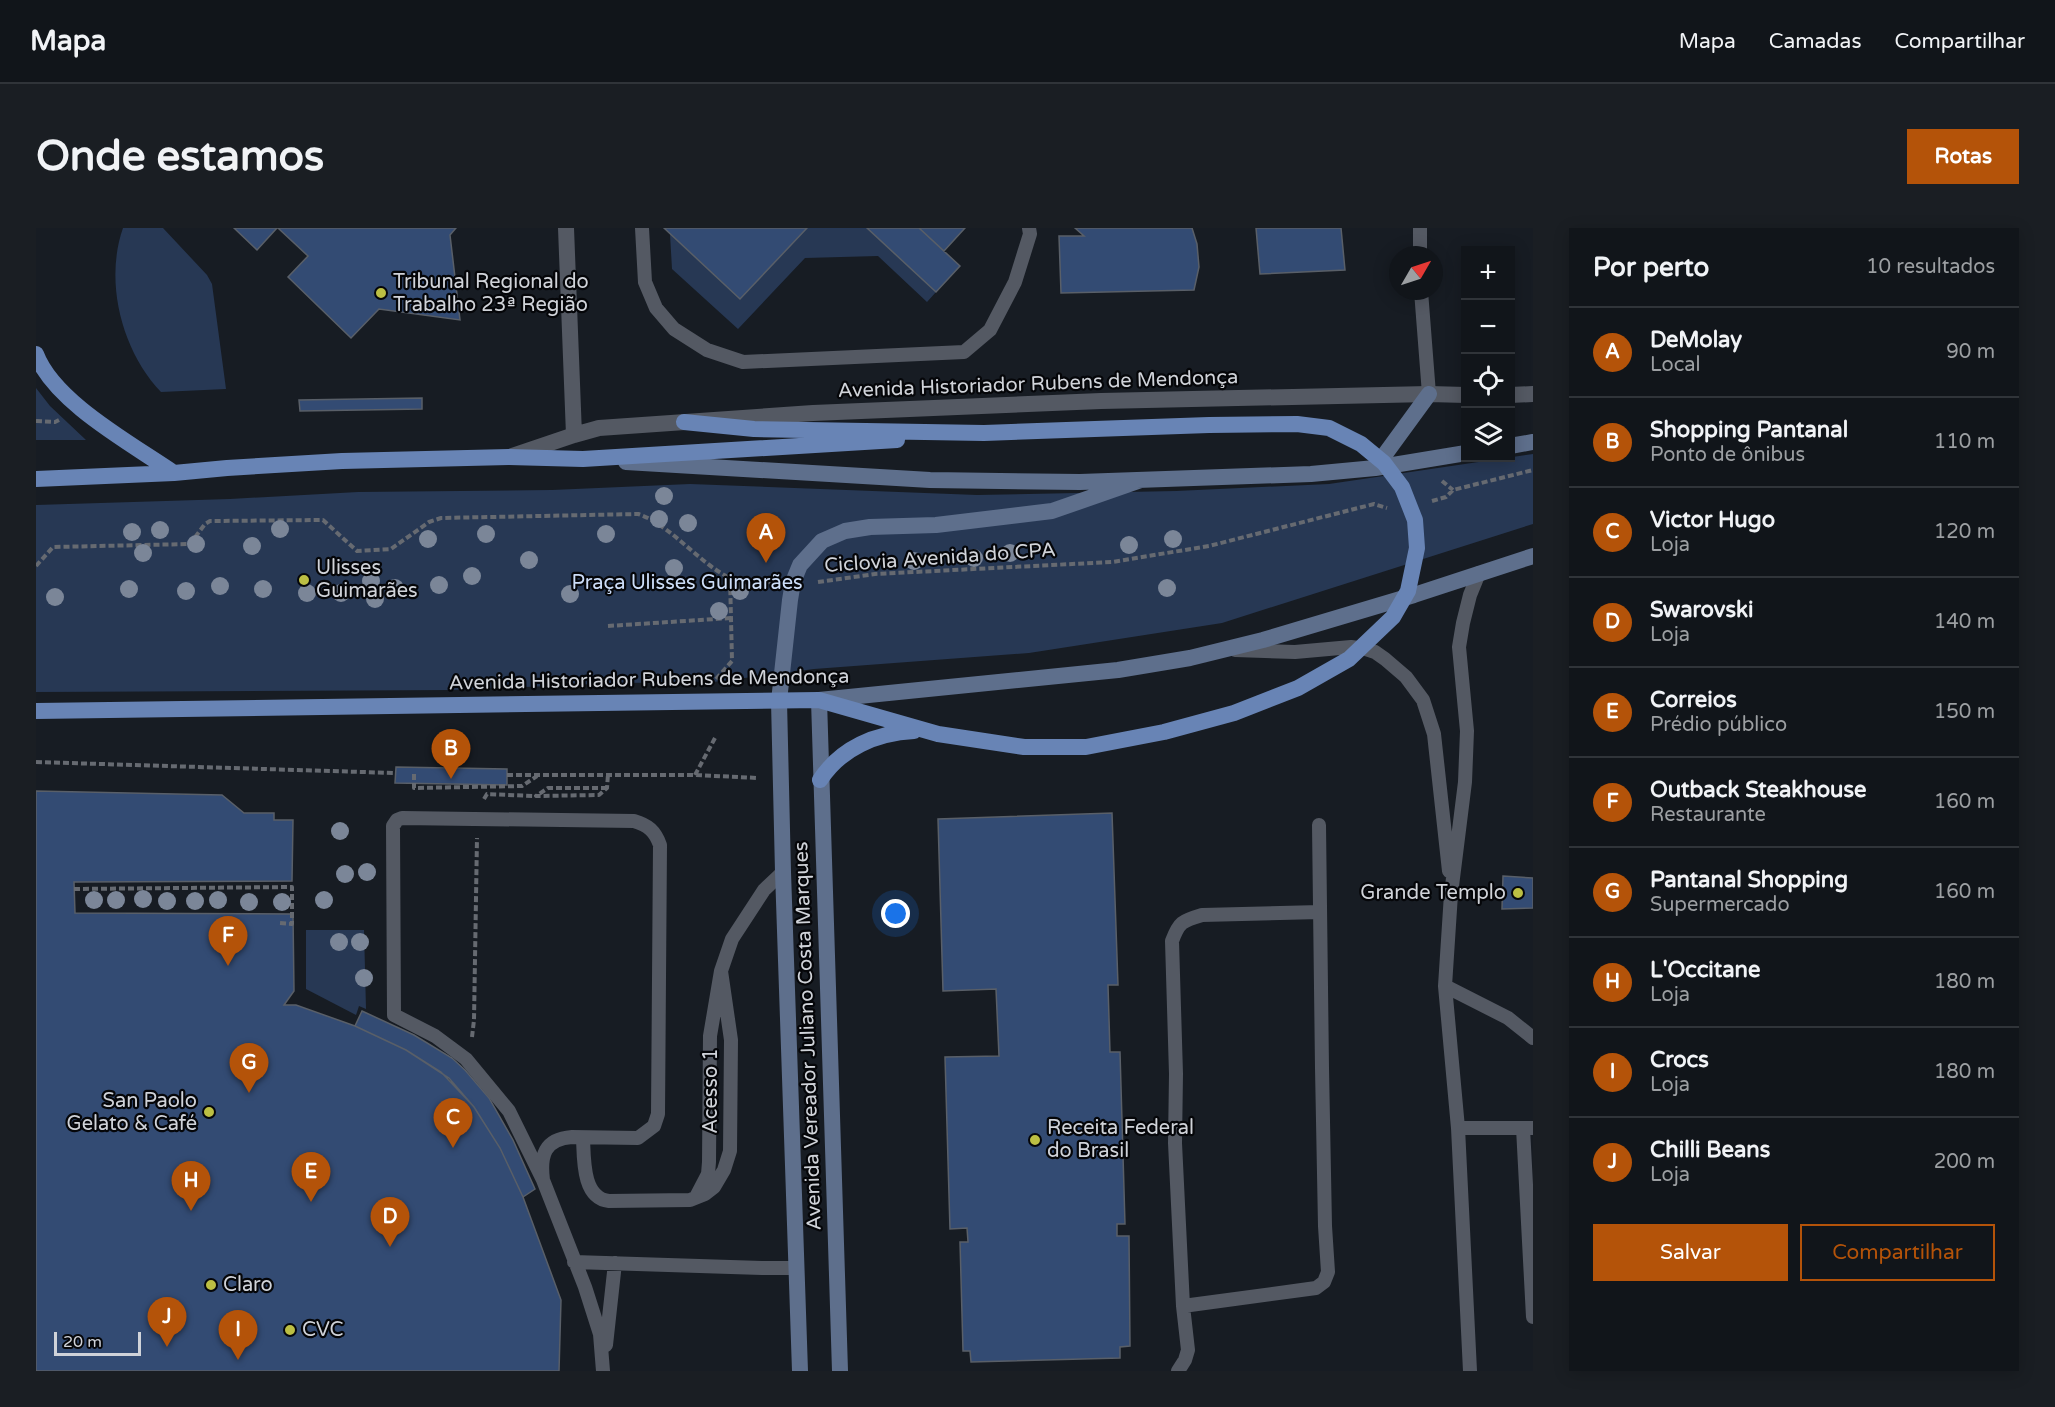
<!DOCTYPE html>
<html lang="pt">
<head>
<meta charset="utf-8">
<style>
  :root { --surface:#11151a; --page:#1a1e23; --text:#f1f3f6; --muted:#9c9fa2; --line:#303439; --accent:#b45309 }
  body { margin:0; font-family:"Varela Round",sans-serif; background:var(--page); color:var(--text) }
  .controls { position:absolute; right:18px; top:18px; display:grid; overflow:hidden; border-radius:0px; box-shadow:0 3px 15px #0003 }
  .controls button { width:54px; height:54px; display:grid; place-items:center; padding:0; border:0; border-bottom:2px solid var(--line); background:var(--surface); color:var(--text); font:30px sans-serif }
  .compass { position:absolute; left:1353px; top:18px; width:54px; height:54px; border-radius:50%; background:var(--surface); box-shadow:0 3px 15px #0003; rotate:51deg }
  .scale { position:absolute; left:18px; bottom:15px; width:87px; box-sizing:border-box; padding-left:6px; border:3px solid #d0d3d9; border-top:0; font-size:16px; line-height:21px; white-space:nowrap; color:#d0d3d9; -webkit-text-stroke:4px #050609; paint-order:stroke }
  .you { position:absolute; left:860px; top:686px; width:21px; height:21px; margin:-15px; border:4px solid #fff; border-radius:50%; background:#1a73e8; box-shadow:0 0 0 9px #1a73e833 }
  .badge { display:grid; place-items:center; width:39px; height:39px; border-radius:50%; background:var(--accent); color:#fff; font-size:20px; font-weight:700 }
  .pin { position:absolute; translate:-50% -50px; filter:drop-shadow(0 2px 3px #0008) }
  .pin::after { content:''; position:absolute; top:32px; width:21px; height:18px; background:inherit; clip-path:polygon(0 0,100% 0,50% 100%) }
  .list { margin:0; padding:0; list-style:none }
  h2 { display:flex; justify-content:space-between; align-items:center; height:78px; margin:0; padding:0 24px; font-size:26px }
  h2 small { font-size:20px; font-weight:400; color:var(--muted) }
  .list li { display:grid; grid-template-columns:39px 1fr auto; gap:18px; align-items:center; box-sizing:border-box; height:90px; padding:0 24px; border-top:2px solid var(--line) }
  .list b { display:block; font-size:22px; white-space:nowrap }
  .list p { margin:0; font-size:20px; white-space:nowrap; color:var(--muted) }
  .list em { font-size:20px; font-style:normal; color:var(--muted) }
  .actions { display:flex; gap:12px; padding:18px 24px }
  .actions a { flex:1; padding:14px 0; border:2px solid var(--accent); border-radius:0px; text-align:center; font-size:21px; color:var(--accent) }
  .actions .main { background:var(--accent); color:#fff }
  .icon { flex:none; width:33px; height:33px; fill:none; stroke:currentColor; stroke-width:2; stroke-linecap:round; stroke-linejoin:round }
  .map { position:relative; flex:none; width:1497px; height:1143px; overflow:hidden; border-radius:0px }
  header { display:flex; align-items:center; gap:36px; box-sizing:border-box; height:84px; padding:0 30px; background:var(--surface); border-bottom:2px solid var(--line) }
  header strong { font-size:28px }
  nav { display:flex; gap:33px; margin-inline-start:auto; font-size:21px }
  .intro { display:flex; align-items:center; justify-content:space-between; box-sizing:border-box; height:144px; padding:0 36px }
  h1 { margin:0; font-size:42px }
  .button { padding:15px 27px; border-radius:0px; background:var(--accent); color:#fff; font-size:21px; font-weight:700 }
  main { display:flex; gap:36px; padding:0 36px }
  aside { flex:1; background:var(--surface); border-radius:0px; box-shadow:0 3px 15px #0003 }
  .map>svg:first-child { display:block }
</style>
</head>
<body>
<header>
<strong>Mapa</strong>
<nav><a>Mapa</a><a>Camadas</a><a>Compartilhar</a></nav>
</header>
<div class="intro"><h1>Onde estamos</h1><a class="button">Rotas</a></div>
<main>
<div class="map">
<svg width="1497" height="1143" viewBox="0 0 1497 1143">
  <rect width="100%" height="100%" fill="#171c23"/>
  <!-- green -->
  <path fill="#273854" d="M87,0H127L171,47L176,56L190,161L125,164C86,123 68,54 87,0Z
    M771,0H831L900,64L891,74L842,28L769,30L702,101L636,41L634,6L704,71Z
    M0,160L14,178L50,212H0Z
    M1497,226V296L1186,395L993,425L778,441L677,454L581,455L417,462L0,464V277L194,271L322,264L516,262L654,256L941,267L1140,263L1293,256Z
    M270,702H328L330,781L323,778L320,787L270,761Z"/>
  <!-- building -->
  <path fill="#334b73" stroke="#595f68" stroke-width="1.5" d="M198,0H241L221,22Z
    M242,0H420L414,7L424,92L343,81L315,110L252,49L272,28Z
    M628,0H771L704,71Z
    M831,0H883L924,38L900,64Z
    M883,0H929L908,23Z
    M1039,0H1156L1161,16L1163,39L1158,62L1025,65L1023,8H1048Z
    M1220,0H1305L1309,42L1224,46Z
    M386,170V181L264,183L263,172Z
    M360,539L471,541V557L359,555Z
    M0,563L186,567L208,585H238V592H257L256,653L38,654L39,685L257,686L258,763L248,777H260L319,798L370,822L405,844L438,879L464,920L487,969L525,1072L523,1143H0Z
    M1076,585L1082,757H1072L1074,824H1084L1089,996H1081V1008H1093L1094,1118L1084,1119V1130L935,1134L934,1123H927L924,1014H932L931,1000L914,1001L909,829L963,828L960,761L907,763L902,591Z
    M1467,648L1497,650V680L1466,681Z
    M326,783L378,807L416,830L429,842L453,870L477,912L499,961L487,969L464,920L438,879L413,850L370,822L319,798Z"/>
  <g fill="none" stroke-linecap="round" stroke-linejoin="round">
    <!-- path -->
    <path stroke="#666a71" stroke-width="4" stroke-dasharray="6 3" stroke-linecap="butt" d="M0,193L19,194L23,192
      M1406,253L1417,262
      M1396,273L1410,269L1417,262L1497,242
      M0,338L17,319L154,316L169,296L174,293L287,292L321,323L355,321L393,294L405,290L602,286C639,298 672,348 707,354C716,356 726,354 735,354
      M782,354L839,346L1076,334L1173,318L1338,276L1351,280
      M572,398L695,390
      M680,451L696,433L694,349
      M0,534L359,545
      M378,546V560L486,558L501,548
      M471,547H659L722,550
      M659,547L679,510
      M571,560H512L500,568L563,567L571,560L572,546
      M448,571L451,566L498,568
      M38,661L256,659V696L243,695
      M436,809L438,792L441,610"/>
    <!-- service -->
    <path stroke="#545963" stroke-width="14" d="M606,0L609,54L620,80L638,101L671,122L707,134L928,124L954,102L979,54L994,6L993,0
      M1384,27V0
      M1385,63L1393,166
      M1443,345L1434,367L1427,395L1423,419L1431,503L1429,554L1415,666L1409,758L1422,900H1497
      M1199,422L1259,424L1315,419L1330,421L1339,424L1349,431L1370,449L1387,472L1398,506L1413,643
      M1409,758L1472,790L1497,810
      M1422,900L1434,1143
      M1487,900L1497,1089
      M547,910C548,930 546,970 573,973L654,972L669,966L678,959L688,942L694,923L695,812L685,743
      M507,952C504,928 508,911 536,909L602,910L618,898L622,886L624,617C619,603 612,597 598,593L366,590L361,592L357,598L358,787L399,808L430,831L473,883L507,952L549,1059L564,1106L567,1143
      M660,969L672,946L673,934L674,808L685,743L696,711L728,662L747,644
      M538,1034L726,1040H761
      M1147,1078L1280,1060L1288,1054L1292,1044L1289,998L1286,840L1283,597
      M570,1117L579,1035
      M1142,1143L1149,1132L1152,1122L1147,1078L1139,915L1140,846L1136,713C1143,694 1146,693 1166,687L1284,684"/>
    <!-- minor -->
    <path stroke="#545963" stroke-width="16" d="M530,0L538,207
      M1474,167L1497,166
      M476,228L538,207L563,200L777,185L1065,173L1393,166L1430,167"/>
    <!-- secondary -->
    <path stroke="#5e6f8c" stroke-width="16" d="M1474,218L1497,214
      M590,234L894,252L1044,254L1275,246L1339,240L1430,225
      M1339,240L1393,166
      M764,1143L747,644L743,473L754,372L757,354L764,337L786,313L809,303L834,299L900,297L1016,283L1105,252
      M804,1143L783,472L1082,442L1154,430L1227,412L1378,367L1497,328"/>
    <!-- primary -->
    <path stroke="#6884b5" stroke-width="16" d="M0,126C18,174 96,216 138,245
      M0,251L138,245L191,240L306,233L473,229L547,231L861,212
      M0,483L783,472L902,506L988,519H1050L1128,504L1198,485L1262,460L1313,431L1357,389L1372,363L1381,320L1379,292L1366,259L1348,235L1325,216L1293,200L1261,196L1173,197L948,205L718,201L648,194
      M784,552C805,520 840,505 878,503"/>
  </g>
  <!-- trees -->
  <g fill="#7b8698">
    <circle cx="628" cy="268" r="9"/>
    <circle cx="623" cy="291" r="9"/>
    <circle cx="652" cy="295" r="9"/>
    <circle cx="244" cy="301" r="9"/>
    <circle cx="124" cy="302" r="9"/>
    <circle cx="96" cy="304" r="9"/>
    <circle cx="450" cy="306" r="9"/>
    <circle cx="570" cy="306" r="9"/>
    <circle cx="392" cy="311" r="9"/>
    <circle cx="1137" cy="311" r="9"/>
    <circle cx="160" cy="316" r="9"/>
    <circle cx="1093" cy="317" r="9"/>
    <circle cx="216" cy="318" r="9"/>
    <circle cx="107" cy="325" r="9"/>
    <circle cx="974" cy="325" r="9"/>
    <circle cx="938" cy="330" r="9"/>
    <circle cx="493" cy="332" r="9"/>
    <circle cx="878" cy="333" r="9"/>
    <circle cx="638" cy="340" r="9"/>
    <circle cx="436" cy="348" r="9"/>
    <circle cx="335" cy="353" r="9"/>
    <circle cx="403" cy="357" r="9"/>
    <circle cx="184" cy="358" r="9"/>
    <circle cx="359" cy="360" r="9"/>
    <circle cx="1131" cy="360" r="9"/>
    <circle cx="93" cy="361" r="9"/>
    <circle cx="227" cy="361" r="9"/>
    <circle cx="150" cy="363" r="9"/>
    <circle cx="704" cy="363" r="9"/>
    <circle cx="271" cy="365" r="9"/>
    <circle cx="305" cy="365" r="9"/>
    <circle cx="534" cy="366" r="9"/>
    <circle cx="19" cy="369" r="9"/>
    <circle cx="339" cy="371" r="9"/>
    <circle cx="683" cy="383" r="9"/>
    <circle cx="304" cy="603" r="9"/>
    <circle cx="331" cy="644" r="9"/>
    <circle cx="309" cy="646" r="9"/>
    <circle cx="107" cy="671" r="9"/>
    <circle cx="58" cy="672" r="9"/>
    <circle cx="80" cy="672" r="9"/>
    <circle cx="182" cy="672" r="9"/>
    <circle cx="288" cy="672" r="9"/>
    <circle cx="131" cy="673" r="9"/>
    <circle cx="159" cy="673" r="9"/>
    <circle cx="213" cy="674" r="9"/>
    <circle cx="246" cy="674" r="9"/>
    <circle cx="303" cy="714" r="9"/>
    <circle cx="324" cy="714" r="9"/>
    <circle cx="328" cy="750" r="9"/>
  </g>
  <!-- markers -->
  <g fill="#bcbf43" stroke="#050609" stroke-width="2">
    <circle cx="345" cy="65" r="6"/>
    <circle cx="268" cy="352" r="6"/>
    <circle cx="1482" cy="665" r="6"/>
    <circle cx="173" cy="884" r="6"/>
    <circle cx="999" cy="912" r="6"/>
    <circle cx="175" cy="1057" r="6"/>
    <circle cx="254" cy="1102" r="6"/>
  </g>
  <g text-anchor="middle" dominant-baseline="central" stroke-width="4.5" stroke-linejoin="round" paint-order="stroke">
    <!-- poi labels -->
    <g font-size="20" fill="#d0d3d9" stroke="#050609" text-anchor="start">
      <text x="357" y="54">Tribunal Regional do<tspan x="357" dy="23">Trabalho 23ª Região</tspan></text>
      <text x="280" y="340">Ulisses<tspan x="280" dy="23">Guimarães</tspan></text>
      <text x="1470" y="665" text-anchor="end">Grande Templo</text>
      <text x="161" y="873" text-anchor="end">San Paolo<tspan x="161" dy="23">Gelato &amp; Café</tspan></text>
      <text x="1011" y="900">Receita Federal<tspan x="1011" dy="23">do Brasil</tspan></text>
      <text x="187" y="1057">Claro</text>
      <text x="266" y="1102">CVC</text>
    </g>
    <!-- street labels -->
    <g font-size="20" fill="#d0d3d9" stroke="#050609">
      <text transform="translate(1002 156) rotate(-2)">Avenida Historiador Rubens de Mendonça</text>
      <text transform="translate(904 330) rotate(-4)">Ciclovia Avenida do CPA</text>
      <text transform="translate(613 452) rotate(-1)">Avenida Historiador Rubens de Mendonça</text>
      <text transform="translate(772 808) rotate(-92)">Avenida Vereador Juliano Costa Marques</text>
      <text transform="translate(675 863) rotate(-90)">Acesso 1</text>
    </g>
    <!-- park labels -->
    <g font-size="20" fill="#ccddf8" stroke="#050609">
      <text x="651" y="355">Praça Ulisses Guimarães</text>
    </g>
  </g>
</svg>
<div class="controls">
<button>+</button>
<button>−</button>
<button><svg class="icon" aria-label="locate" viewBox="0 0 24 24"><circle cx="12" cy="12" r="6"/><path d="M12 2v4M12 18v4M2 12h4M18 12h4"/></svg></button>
<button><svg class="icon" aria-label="layers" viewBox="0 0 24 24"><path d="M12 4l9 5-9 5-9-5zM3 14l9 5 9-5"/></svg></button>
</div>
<svg class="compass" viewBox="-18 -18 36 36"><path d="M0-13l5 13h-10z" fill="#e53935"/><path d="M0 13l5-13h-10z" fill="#9c9fa2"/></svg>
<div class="scale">20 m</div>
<div class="you"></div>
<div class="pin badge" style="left:730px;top:335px">A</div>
<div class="pin badge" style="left:415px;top:551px">B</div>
<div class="pin badge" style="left:417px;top:920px">C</div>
<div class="pin badge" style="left:354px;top:1019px">D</div>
<div class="pin badge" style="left:275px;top:974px">E</div>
<div class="pin badge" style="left:192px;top:738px">F</div>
<div class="pin badge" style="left:213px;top:865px">G</div>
<div class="pin badge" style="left:155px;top:983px">H</div>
<div class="pin badge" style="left:202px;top:1132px">I</div>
<div class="pin badge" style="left:131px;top:1119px">J</div>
</div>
<aside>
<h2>Por perto<small>10 resultados</small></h2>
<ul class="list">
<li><span class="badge">A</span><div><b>DeMolay</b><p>Local</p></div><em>90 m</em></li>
<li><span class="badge">B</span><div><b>Shopping Pantanal</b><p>Ponto de ônibus</p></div><em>110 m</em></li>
<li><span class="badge">C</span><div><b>Victor Hugo</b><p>Loja</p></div><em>120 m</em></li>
<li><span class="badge">D</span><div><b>Swarovski</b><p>Loja</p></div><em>140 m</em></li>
<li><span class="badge">E</span><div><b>Correios</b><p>Prédio público</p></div><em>150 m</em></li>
<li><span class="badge">F</span><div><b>Outback Steakhouse</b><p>Restaurante</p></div><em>160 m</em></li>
<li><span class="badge">G</span><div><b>Pantanal Shopping</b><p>Supermercado</p></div><em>160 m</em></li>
<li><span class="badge">H</span><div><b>L'Occitane</b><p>Loja</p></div><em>180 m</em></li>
<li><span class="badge">I</span><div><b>Crocs</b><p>Loja</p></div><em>180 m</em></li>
<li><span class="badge">J</span><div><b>Chilli Beans</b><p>Loja</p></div><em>200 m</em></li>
</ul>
<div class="actions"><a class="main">Salvar</a><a>Compartilhar</a></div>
</aside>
</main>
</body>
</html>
